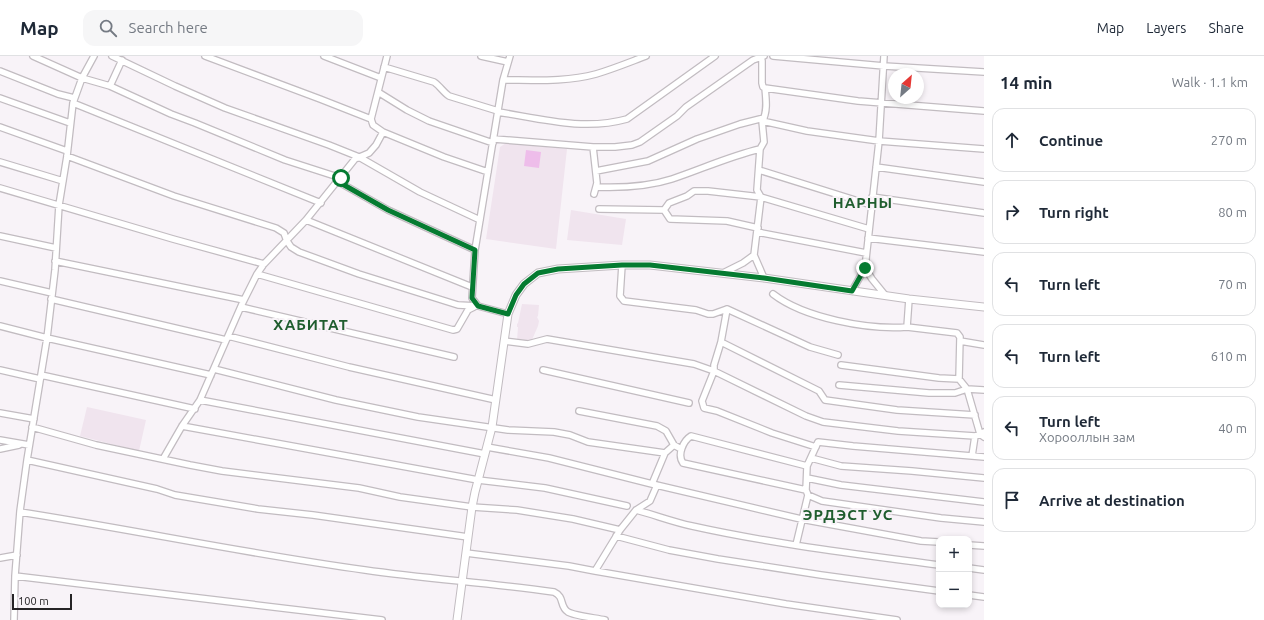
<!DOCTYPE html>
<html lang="en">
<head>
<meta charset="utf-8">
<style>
  :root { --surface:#fff; --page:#f6f6f7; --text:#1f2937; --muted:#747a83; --line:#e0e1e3 }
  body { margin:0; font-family:Ubuntu,sans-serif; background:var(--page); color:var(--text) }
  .controls { position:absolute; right:12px; bottom:12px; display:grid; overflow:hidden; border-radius:8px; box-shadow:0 2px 6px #0003 }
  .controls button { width:36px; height:36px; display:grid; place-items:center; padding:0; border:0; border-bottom:1px solid var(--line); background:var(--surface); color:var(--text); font:20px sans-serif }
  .compass { position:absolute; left:888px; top:12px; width:36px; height:36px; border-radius:50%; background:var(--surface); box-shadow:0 2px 6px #0003; rotate:27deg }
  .scale { position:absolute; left:12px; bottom:10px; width:60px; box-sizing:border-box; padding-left:4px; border:2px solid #262426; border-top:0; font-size:11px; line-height:14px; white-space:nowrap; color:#262426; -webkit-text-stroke:3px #f8f3f8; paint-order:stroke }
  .stop { position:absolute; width:12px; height:12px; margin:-9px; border:3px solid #057b31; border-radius:50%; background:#fff }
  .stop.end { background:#057b31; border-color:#fff; box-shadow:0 1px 4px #0008 }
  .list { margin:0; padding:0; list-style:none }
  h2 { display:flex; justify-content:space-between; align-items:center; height:52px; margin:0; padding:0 16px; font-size:17px }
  h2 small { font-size:13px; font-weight:400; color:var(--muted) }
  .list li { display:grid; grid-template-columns:26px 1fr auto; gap:12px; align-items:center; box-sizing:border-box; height:64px; margin:0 8px 8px; padding:0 8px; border:1px solid var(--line); border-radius:12px }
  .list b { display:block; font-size:15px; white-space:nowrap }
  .list p { margin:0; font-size:13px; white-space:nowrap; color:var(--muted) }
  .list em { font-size:13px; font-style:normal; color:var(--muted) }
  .icon { flex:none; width:22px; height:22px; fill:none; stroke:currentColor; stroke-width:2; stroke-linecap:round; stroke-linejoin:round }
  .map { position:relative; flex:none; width:984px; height:564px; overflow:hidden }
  header { display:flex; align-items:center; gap:24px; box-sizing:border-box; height:56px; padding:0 20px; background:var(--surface); border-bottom:1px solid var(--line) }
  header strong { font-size:19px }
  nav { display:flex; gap:22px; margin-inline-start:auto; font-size:14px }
  .search { width:280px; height:36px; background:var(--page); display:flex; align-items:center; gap:10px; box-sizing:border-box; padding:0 14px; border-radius:12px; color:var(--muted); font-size:15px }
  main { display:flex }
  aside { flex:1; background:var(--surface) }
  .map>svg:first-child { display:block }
</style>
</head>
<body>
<header>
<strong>Map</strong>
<div class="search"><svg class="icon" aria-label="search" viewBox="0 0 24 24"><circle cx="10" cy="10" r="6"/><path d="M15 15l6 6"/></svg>Search here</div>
<nav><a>Map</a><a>Layers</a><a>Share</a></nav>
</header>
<main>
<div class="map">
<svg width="984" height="564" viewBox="0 0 984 564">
  <rect width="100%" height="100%" fill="#f8f3f8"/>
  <!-- built -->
  <path fill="#f0e4ee" d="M506,87L567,93L556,193L486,183L500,91Z
    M571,154L626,163L622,189L567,184Z
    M522,248L539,249L538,260L537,261L539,265L538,270L531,286L517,285L518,271H517V268L518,267Z
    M87,351L146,364L139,395L80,380Z"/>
  <!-- green -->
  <path fill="#eebdea" d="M526,94L541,96L539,112L524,110Z"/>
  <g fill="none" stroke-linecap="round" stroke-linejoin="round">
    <!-- minor casing -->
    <g stroke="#c2bcc1" stroke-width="8">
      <path id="minor" d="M33,0L82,22L110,30L171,58L195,67L285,104L341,122
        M112,0L175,30L225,52L329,89L359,101L420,136L480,164
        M205,0L320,43L371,63
        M324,0L381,22
        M481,0L508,6
        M773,0L884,10L984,16
        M761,1L762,5V27L763,31L765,32C766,42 768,57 762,65L764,86L760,93L757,134L761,141L754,199L764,222
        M384,11L434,26C440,30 443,36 449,40L498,55
        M0,15L58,38L74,42
        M503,24C534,24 567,26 596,18C613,13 630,6 646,0
        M110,30L122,4
        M765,32L858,45L984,55
        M378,36L407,54L429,65L493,87
        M0,42L70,67
        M73,47L321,147
        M498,56C542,63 584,75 627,63L715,0
        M762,65L807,75L879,85L984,93
        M0,71L67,95
        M383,76L444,101L488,116
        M494,83L593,91H615L632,89L640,86L677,60L686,51L753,4L764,0
        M593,91L597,127L594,138
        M67,100L174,140L276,172L284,177L287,185L291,191L299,196L359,218L458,249L478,250
        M0,106L63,125
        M876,111L984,126
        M759,114L871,149
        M596,115L648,105L697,83L740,68L764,62
        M337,125L388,154L475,194
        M596,131C622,132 647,131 672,123C702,113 730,100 760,93
        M0,132L173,183L264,208
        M872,141L984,157
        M599,153L664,154
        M664,154L669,147L687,140L694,135H708L761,141L869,173
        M664,154L670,163L727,165L758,172
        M306,164L472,231
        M757,176L866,197
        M0,180L56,192
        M868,182L984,196
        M55,205L244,244
        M622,209L620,240L624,245L696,254L708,258H713L727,253L810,291L838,299
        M865,212L872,223L885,239
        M723,217L743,207L754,199
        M257,218L453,274L457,273L468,254L474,251
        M0,225L52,237
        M852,235L865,212L879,85L884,0
        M773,238C804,262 868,274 907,271
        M51,243L226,284
        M909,243L907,271L957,277L960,281L959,323L967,333L980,378L984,381
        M241,251L454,301
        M727,253L721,286L714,309V315L702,345L704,352L717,355L772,377L816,391
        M508,258L478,250L472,242L475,194L503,24L510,0
        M0,270L47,282L211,319
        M228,280L349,311L496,344
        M504,285L528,288L547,283L694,308L714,315L806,360L823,366L898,375L975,380L984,376
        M960,285L984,289
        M721,286L819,335L825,344L897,354L975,359
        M841,309L939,322L959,323
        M214,313L336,344L418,361L508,374L554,376L570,379L588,386L665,397
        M0,314L40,323
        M543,314L689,347
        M41,319L195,353
        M839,329L929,337H955L967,333L984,334
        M200,344L485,398
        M579,355L657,370L666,375L674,389
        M0,357L34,363
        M182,370L478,424L545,432L627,450
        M32,371L96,389L190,409L222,415L359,432L400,441L472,451L517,454L573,463L620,474
        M0,384L29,389
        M487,391L549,402L652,428L801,463L921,485L939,486
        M0,393L19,389
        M972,400L975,380
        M984,401L853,390L818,386L807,410L806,434L808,439L822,445L941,462L984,466
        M811,402L841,410L912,415L984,422
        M163,403L182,370L200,344L242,248L257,218L264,208L306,164L355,103L369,97L376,89L383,76L373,69L371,63L387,0
        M27,404L157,433L175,439L258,453L313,459L468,481
        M807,422L841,429L984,446
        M652,428L665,397L674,389L681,393
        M806,434L683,407C677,399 683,385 691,380L807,410
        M636,454C655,459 673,466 692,470C773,488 857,498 939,509
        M20,456C135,474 249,498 365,514C428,523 491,527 554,536C565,541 559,550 568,556C575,560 596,562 605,564
        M616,480L669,494L718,503L821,519L939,535
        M796,489L808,439
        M969,489L984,490
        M466,497L569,510L595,515L620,474L636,454L650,445L657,429
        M0,502L17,499
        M969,512L984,514
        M595,515L786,548L897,564
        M15,520L382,564
        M969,539L984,541
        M14,564L15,520L20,455L27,404L47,282L55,214L59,149L67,100L73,47L82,22L94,0"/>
    </g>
    <!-- major casing -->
    <g stroke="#c2bcc1" stroke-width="9">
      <path id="major" d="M457,564L472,451L475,436L492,371L508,258L516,239L524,228L538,217L558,213L622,209H650L764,222L909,243L984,251"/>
    </g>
    <!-- minor -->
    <use href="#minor" stroke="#fff" stroke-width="5.5"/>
    <!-- major -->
    <use href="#major" stroke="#fff" stroke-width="7"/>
  </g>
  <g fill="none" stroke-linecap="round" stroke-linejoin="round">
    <!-- route -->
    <path stroke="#057b31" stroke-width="5" d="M341,122L337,125L388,154L475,194L472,242L478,250L508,258L516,239L524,228L538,217L558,213L622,209H650L764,222L852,235L865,212"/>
  </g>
  <g text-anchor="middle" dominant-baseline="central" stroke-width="4" stroke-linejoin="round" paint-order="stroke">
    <!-- district labels -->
    <g font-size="15" font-weight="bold" letter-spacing="1" fill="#1f5d2e" stroke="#f8f3f8">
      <text x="863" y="146">НАРНЫ</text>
      <text x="311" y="268">ХАБИТАТ</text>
      <text x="848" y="458">ЭРДЭСТ УС</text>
    </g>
  </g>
</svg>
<div class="controls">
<button>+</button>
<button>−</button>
</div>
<svg class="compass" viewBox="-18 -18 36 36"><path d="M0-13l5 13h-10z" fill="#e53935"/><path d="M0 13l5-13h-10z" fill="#747a83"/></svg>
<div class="scale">100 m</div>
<div class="stop" style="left:341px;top:122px"></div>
<div class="stop end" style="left:865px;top:212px"></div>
</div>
<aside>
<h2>14 min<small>Walk · 1.1 km</small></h2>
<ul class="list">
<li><svg class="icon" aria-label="ahead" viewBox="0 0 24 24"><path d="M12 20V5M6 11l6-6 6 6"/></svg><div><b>Continue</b></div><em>270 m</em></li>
<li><svg class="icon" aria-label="right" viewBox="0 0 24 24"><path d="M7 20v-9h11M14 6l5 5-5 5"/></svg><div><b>Turn right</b></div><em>80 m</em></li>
<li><svg class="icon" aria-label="left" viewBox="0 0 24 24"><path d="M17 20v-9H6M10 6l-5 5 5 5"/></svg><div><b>Turn left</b></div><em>70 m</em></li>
<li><svg class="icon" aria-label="left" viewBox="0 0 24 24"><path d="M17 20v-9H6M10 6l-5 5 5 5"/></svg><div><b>Turn left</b></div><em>610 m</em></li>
<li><svg class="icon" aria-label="left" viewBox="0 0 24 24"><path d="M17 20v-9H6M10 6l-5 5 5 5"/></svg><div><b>Turn left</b><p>Хорооллын зам</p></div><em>40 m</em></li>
<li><svg class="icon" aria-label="arrive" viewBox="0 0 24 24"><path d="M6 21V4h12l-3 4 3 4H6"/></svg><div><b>Arrive at destination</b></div></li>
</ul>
</aside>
</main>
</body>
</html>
